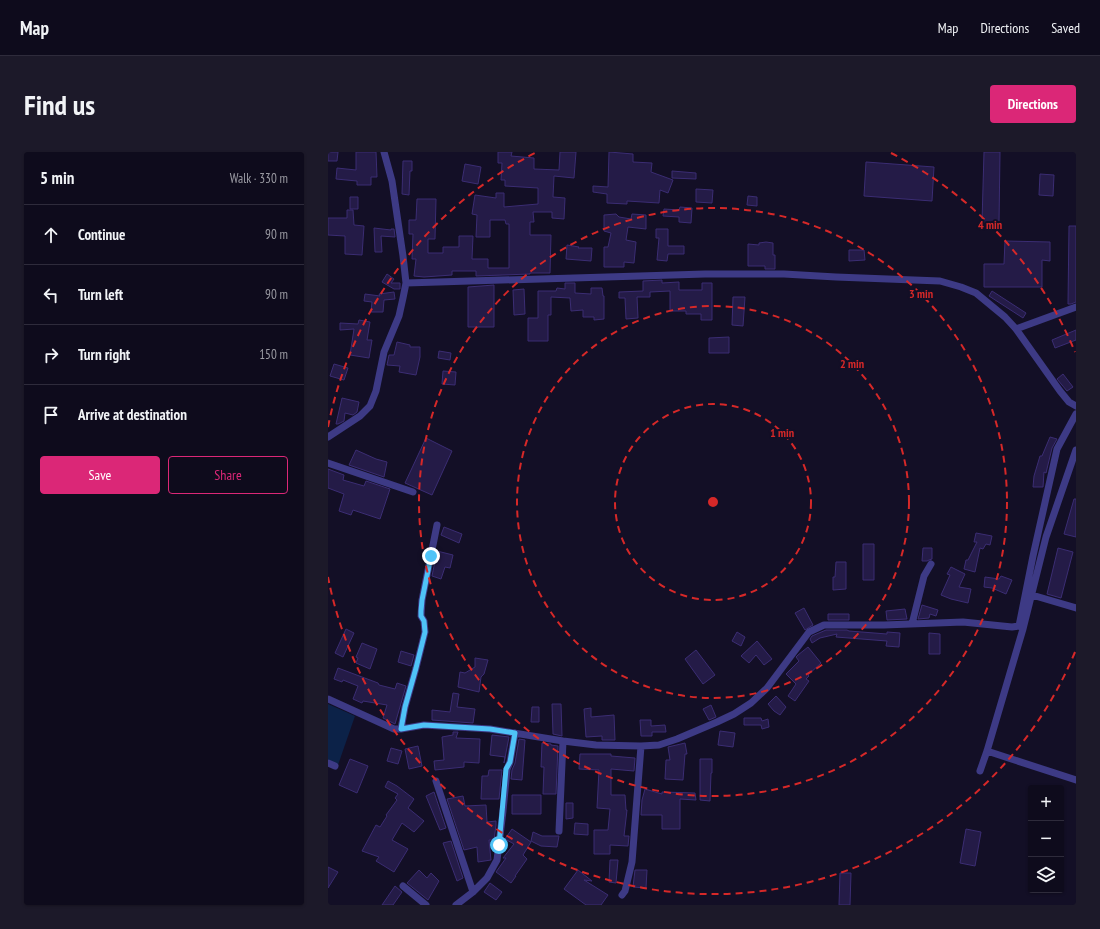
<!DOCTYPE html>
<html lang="en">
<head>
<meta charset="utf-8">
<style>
  :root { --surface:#0e0b1c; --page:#1c1929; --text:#f1f3f6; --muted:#9b9ba3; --line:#2e2b3b; --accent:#db2777 }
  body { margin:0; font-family:"PT Sans Narrow",sans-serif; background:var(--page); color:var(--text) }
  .controls { position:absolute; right:12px; bottom:12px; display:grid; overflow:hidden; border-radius:4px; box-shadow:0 1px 3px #0004 }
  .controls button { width:36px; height:36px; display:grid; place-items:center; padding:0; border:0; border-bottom:1px solid var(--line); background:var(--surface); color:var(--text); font:20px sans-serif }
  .stop { position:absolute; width:12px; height:12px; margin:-9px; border:3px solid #4fc3f7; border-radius:50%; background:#fff }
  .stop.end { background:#4fc3f7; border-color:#fff; box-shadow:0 1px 4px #0008 }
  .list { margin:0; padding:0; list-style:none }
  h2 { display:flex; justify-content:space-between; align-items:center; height:52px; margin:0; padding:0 16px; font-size:17px }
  h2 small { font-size:13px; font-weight:400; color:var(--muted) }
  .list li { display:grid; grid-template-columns:26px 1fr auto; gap:12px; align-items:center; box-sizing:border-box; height:60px; padding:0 16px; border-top:1px solid var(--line) }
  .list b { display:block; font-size:15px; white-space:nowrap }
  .list em { font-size:13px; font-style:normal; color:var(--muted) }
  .actions { display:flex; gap:8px; padding:12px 16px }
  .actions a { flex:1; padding:9px 0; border:1px solid var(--accent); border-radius:4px; text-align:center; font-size:14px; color:var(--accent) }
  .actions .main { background:var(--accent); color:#fff }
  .icon { flex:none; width:22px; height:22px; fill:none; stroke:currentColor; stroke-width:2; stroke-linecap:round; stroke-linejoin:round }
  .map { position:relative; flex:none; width:748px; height:753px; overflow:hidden; border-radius:4px }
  header { display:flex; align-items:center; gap:24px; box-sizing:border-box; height:56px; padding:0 20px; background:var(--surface); border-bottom:1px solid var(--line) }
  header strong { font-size:19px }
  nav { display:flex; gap:22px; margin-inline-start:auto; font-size:14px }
  .intro { display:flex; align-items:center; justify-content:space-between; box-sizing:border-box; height:96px; padding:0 24px }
  h1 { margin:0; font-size:28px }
  .button { padding:10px 18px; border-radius:4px; background:var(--accent); color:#fff; font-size:14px; font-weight:700 }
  main { display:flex; gap:24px; padding:0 24px }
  aside { flex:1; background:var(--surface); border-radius:4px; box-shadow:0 1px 3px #0004 }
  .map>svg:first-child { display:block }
</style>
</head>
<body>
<header>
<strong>Map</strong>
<nav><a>Map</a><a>Directions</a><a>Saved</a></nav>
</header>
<div class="intro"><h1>Find us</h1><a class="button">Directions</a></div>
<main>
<aside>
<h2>5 min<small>Walk · 330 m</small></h2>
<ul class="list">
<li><svg class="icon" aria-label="ahead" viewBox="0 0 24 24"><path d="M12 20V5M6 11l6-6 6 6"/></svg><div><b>Continue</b></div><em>90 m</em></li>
<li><svg class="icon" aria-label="left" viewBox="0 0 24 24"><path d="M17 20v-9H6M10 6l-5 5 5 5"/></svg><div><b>Turn left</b></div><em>90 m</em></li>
<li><svg class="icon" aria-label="right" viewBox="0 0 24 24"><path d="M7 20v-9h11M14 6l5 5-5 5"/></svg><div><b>Turn right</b></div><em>150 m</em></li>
<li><svg class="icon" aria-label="arrive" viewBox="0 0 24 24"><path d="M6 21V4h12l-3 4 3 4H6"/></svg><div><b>Arrive at destination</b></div></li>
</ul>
<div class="actions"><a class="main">Save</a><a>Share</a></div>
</aside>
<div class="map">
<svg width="748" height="753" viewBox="0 0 748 753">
  <rect width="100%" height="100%" fill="#130f26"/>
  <!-- water -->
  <path fill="#0c2248" d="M0,552L27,564L10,613L0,609Z"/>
  <!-- building -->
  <path fill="#241b47" stroke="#3b2d73" d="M0,0H10L9,9H0Z
    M28,0H48L49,25H43V33H29V29L8,27L9,16L28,18Z
    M170,0H184L183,4L206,6V17L231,18L232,0H248L246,26L226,24L225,45L237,46L236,67L224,66V60H205L206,70H202V83H223L222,121H202V122L148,124V119H124V123L96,125L86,124L88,107H84L85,82H81V68H88L89,47H108L107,87H100V101H115V95H131V84H145L144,107H160V116H181V72H178L177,68H162V85H148L149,63L144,62L147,43L168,46V41H176V55L210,52V36L177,34V28H173L174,11H170Z
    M281,0L305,2V10L324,11L323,20L345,28L340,41L332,38L331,51L299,49V52L279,51V42L265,40V34L280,35Z
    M656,0H672L671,71L654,70Z
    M75,9H84V19H82L81,43L74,42Z
    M538,10L606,15L604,49L536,44Z
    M137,12L153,15L150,32L134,29Z
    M344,19L368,21V27L344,26Z
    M712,22L726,23L725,44L711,43Z
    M368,37L385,38L384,51L368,50Z
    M420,44L429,45V54L419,53Z
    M22,45H30V57H22Z
    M352,55L364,56L363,71L351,70V65L335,64L336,57L351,58Z
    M19,58H25L26,73L36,74L34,103L17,102V84L0,83V66H19Z
    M288,62L291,65L303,67L304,62L318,63V77L300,75L298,88L308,90L306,111L296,110V115H276V95H280L283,81L276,79V63Z
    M741,74H748V150L743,152H740Z
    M46,76L63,78V77H66L67,85L53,84L54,100H47Z
    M328,77H340V94H356V102H340L339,109L329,108L331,86H328Z
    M677,89L722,90V109L714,108V135H656V112H676Z
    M438,90L445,91V103H447V117H437V114H420V92L431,93V91Z
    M239,93L251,95L250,96H264L263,109L238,107Z
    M521,98H536L537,108L521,109Z
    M59,122L66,127L63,131H72V137H66L54,130Z
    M334,128V131L351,130V138H374V131H384V168H373V162H358V159H342V139L322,140V145H309L310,166L298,167L297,146H291V140L315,139V129Z
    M237,131H247V141L263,142V136H274L275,144H276V167L266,168V165H255V158L243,159L242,146L223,145V163H220V189H200V166H210V139H228L229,136L237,137Z
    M166,133V175H140V135Z
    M196,137L197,162L186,163L185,138Z
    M664,139L698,161L695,166L661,144Z
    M66,140L67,147L56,148L55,160H43L44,150L36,149L37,142L52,144L51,142Z
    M405,145H417L415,174L404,173Z
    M31,168L42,170L39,188H44L41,206L22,203L26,177L12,178V171L30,172Z
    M748,178V188L727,196L724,188Z
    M401,185V201H381V186Z
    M69,190L82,193V195H92V205L88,223L71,220L72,214L59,213L61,203H66Z
    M111,199L123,201L122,208L110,206Z
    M6,212L20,216L16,228L2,224Z
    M115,219L128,220L127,233L114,232Z
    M735,222L745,235L739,239L729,227Z
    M14,246L31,250L29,260L25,263L17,261L16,269L10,272H8Z
    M722,285L729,287L724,296L718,321L716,320L715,335H705L706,324L712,304H714Z
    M98,286L124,299L104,343L77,331Z
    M28,298L48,307L59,310L56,325L21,313Z
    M0,317L16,323L15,328L36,334L38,329L62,337L52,367L25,358L23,363L11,359L16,342L0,336Z
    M746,347H748V385L736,382Z
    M116,375L134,382L131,391L113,383Z
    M648,381L664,384L662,393L658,392L655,397L652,396L647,420L636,417L638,408H640L649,390H646Z
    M535,392H546V428H535Z
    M595,396H604V407L601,408L599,409H594Z
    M730,396L745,400L733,446L719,442Z
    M109,399L125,403L122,416L117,415L113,427L104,424Z
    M508,410H518V437L505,438V425H507Z
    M623,415L637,422L631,435L643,437L640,451L623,447L613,443L622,423L619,422Z
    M673,424L684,428L678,442L664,436L656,435L657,425L671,427Z
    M594,453L610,458L608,464L602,462L601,466L590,467Z
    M476,456L485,473L477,478L467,461Z
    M577,457L579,467L559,468L558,459Z
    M500,462H521V468H500Z
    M18,477L26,481L15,505L7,501Z
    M498,478H519L521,479L559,482V480L572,481L571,495L558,494L559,489L508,485L509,482L492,486L484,491L482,487L484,484Z
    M409,480L417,485L413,494L404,489Z
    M601,481L612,482V502H601Z
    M429,489L444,507L436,513L428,503L421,511L413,504Z
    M34,491L49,497L42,517L28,511L30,506L28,505Z
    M480,495L493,511L480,523L481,524L478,527L481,529L467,549L460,544L468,532L458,522L471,509L468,505L470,503Z
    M368,498L387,523L375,532L357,507Z
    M73,499L86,503L83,514L70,510Z
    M147,506L160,508L156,522L153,525L151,540L130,535L132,520L137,521L147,515Z
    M10,516L50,531L51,533L67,537L69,531L78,534L67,572L55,566L59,553L35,549L34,551L25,547L30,534L15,528L14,530L6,527Z
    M125,541L131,542L129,555L147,557L145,571L104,568V558L122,560Z
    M448,544L458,555L452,563L446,559L440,552Z
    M224,552H233L234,584L225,582Z
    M383,553L388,565L381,568L375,557Z
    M204,555H211V570H203Z
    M263,556V565L286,563L287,588H274V584L258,585L256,557Z
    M416,566H433L434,569L440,567L441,575L434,577L433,573H416Z
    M312,568H323V574L337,573L338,580H324V584H313Z
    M392,579L407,581L405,595L390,593Z
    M125,580H130L128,586L152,587L151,611L136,610V615L107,618L106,609L116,608L114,585L125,583Z
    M164,583L181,585L176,611L177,605L162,603Z
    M191,587L197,588L194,628L183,627L184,618L187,611Z
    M214,591L223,592V593L230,594L228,642H215L216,615H213Z
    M357,591L359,602H357L355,628L337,627L338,608H342L340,595Z
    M90,594L94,614L81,617L77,597Z
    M63,596L74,599L70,612L59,609Z
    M252,602H283V604L307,606L306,619L283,617V643H297L298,658H299L296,684H301L300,694L282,693V702H266V678H280L282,657L269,656L271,618L251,617Z
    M22,607L40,614L29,641L11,633Z
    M372,607H384V621H383L382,649L372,648Z
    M161,618H174L171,647H153L154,624H160Z
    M60,629L69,634L86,647L80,656L96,669L86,680L74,671L64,688L80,697L66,720L48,709L51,705L34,699L48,673L52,675L59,664L58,663L69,648L67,646L70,642L57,635Z
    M317,637L334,642V640L367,641L368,648L352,647V677H334V663H313L314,648Z
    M106,640L118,676L112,678L98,644Z
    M184,643H213V662H184Z
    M135,644L137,654L158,653L159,670L168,669V673L166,688H161L163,708L150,710L149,695L136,698L119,647Z
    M238,651H245V666L238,667Z
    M247,671L260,672V683L246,682Z
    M184,677L203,690L195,703L199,707L187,724H188L183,731L168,720L178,706H175L186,692L177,687Z
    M638,677L653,680L647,714L632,711Z
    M205,680L214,684H231L229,695L213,694L203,689Z
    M123,689L135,726L129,729L115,691Z
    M282,708H290L288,731L281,730Z
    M0,715L10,720L0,736Z
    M91,718L99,726L103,721L111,729L100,748L79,731Z
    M250,718L264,729L256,728L280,743L273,753H258L236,737Z
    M307,718H319L318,736L305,735Z
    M512,721H523L522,753H511Z
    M162,731L174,740L168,748L156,740Z
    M67,734L74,740L65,753H54Z"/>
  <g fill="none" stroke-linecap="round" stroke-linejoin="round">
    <!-- street -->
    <path stroke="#3d3a85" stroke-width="7" d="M78,131L377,122H456L508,125L612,129L633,135L648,141L677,165L688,177L732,239L741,250L748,254
      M688,177L748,155
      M0,285L32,264L42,254L48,239L56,200L71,164L75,146L78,131L75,104L64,29L56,0
      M0,311L85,340
      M704,443L748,456
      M584,472L596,424L603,412
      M695,477L718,385L748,298
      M0,547L66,577H73L96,573L162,577L235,589L268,593L313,594L331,593L349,587L389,570L406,562L423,551L439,536L481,480L496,473H556L635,470L684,475L691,474L705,404L729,297L748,262
      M73,577L77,555L88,516L97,480L96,469L93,464L94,448L109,373
      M659,599L748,628
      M0,611L7,614
      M652,619L659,599L695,477L693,475
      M108,629L145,740
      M231,679L235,589
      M75,734L98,753
      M294,743L297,739L304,710L313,594
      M128,753L145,740L159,726L169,708L175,659L179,617L182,610L187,581"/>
  </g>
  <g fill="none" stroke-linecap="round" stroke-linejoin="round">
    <!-- route -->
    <path stroke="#4fc3f7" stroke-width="5" d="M103,404L94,448L93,459V464L96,469L97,480L88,516L77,555L73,577L96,573L162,577L187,581L182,610L178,617L171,693"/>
  </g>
  <!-- distance rings -->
  <g fill="none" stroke="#d62828" stroke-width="2" stroke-dasharray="7 5">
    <circle cx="385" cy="350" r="98"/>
    <circle cx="385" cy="350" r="196"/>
    <circle cx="385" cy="350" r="294"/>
    <path d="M747 500A392 392 0 0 1 0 425M0 275A392 392 0 0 1 207 1M563 1A392 392 0 0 1 747 200"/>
  </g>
  <circle cx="385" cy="350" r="6" fill="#d62828" stroke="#130f26" stroke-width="2"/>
  <g font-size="12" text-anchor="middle" font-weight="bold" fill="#d62828" stroke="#130f26" stroke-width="4" stroke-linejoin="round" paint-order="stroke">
    <text x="662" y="77">4 min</text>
    <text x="593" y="146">3 min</text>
    <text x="524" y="216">2 min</text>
    <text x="454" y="285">1 min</text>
  </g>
</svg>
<div class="controls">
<button>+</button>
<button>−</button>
<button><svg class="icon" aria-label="layers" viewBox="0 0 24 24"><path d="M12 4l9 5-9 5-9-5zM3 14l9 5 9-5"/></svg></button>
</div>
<div class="stop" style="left:171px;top:693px"></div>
<div class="stop end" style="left:103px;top:404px"></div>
</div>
</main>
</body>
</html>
